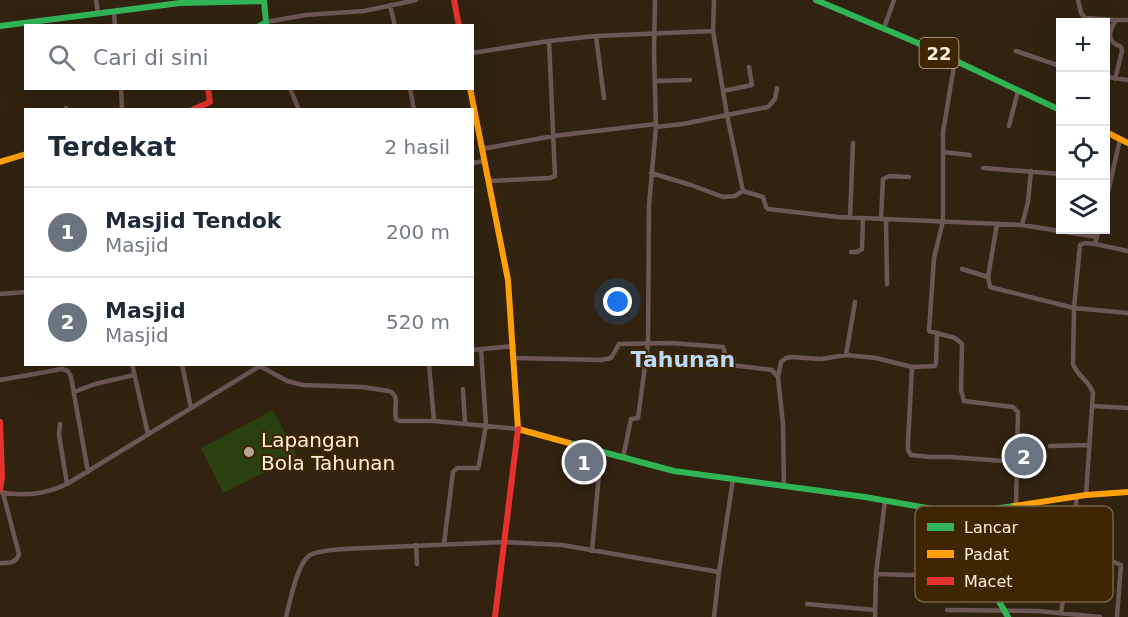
<!DOCTYPE html>
<html lang="id">
<head>
<meta charset="utf-8">
<style>
  :root { --surface:#fff; --page:#f2f2f3; --text:#1f2937; --muted:#747a83; --line:#e0e1e3; --accent:#111827 }
  body { margin:0; font-family:"DejaVu Sans",sans-serif; background:var(--page); color:var(--text) }
  .controls { position:absolute; right:18px; top:18px; display:grid; overflow:hidden; border-radius:0px; box-shadow:0 6px 24px #0002 }
  .controls button { width:54px; height:54px; display:grid; place-items:center; padding:0; border:0; border-bottom:2px solid var(--line); background:var(--surface); color:var(--text); font:30px sans-serif }
  .you { position:absolute; left:618px; top:302px; width:21px; height:21px; margin:-15px; border:4px solid #fff; border-radius:50%; background:#1a73e8; box-shadow:0 0 0 9px #1a73e833 }
  .badge { display:grid; place-items:center; width:39px; height:39px; border-radius:50%; background:var(--accent); color:#fff; font-size:20px; font-weight:700 }
  .pin { position:absolute; translate:-50% -50%; border:3px solid #fff; box-shadow:0 2px 6px #0006 }
  .list { margin:0; padding:0; list-style:none }
  h2 { display:flex; justify-content:space-between; align-items:center; height:78px; margin:0; padding:0 24px; font-size:26px }
  h2 small { font-size:20px; font-weight:400; color:var(--muted) }
  .list li { display:grid; grid-template-columns:39px 1fr auto; gap:18px; align-items:center; box-sizing:border-box; height:90px; padding:0 24px; border-top:2px solid var(--line) }
  .list b { display:block; font-size:22px; white-space:nowrap }
  .list p { margin:0; font-size:20px; white-space:nowrap; color:var(--muted) }
  .list em { font-size:20px; font-style:normal; color:var(--muted) }
  .icon { flex:none; width:33px; height:33px; fill:none; stroke:currentColor; stroke-width:2; stroke-linecap:round; stroke-linejoin:round }
  .map { position:relative; flex:none; width:1128px; height:617px; overflow:hidden }
  .search { position:absolute; background:var(--surface); box-shadow:0 6px 24px #0002; left:24px; top:24px; width:450px; height:66px; display:flex; align-items:center; gap:15px; box-sizing:border-box; padding:0 21px; border-radius:0px; color:var(--muted); font-size:22px }
  .panel { position:absolute; background:var(--surface); box-shadow:0 6px 24px #0002; left:24px; top:108px; width:450px; height:258px; border-radius:0px }
  .map>svg:first-child { display:block }
</style>
</head>
<body>
<div class="map">
<svg width="1128" height="617" viewBox="0 0 1128 617">
  <rect width="100%" height="100%" fill="#312310"/>
  <!-- green -->
  <path fill="#2b400f" d="M273,410L297,456L223,493L201,448Z"/>
  <g fill="none" stroke-linecap="round" stroke-linejoin="round">
    <!-- street -->
    <path stroke="#6e5657" stroke-width="4.5" d="M96,0L98,14
      M714,0L713,31L727,115L768,107L775,99L777,88
      M1078,0L1081,13L1085,18L1116,20C1112,25 1107,37 1113,42C1115,45 1119,45 1121,47L1122,51L1115,79
      M390,5L395,26
      M114,12L115,26
      M1116,20H1128
      M267,26L266,22L306,15L364,11L416,0
      M884,28L894,0
      M596,36L604,98
      M1016,51L1060,66
      M472,53L549,41L596,36L713,31
      M955,60L943,132V221L934,258L929,331L955,338L962,344L961,390L964,401L1013,407L1018,412L1016,505
      M1106,77L1128,80
      M656,81L690,80
      M121,88L122,110
      M290,88L299,110
      M410,88L414,110
      M723,91L752,85L749,67
      M66,108V110
      M1009,126L1018,91
      M656,127L683,124L727,115L743,191L763,197L766,207L768,209L838,217L1022,225L1097,237
      M482,149L553,136L656,124
      M943,152L970,155
      M472,163L485,161
      M983,168L1060,174
      M651,173L691,185L723,197L735,196L743,191
      M490,181L550,178L555,176L549,41
      M1106,201L1120,139
      M850,218L853,143
      M881,219L883,179L890,176L909,177
      M886,219L887,284
      M997,224L988,277L990,287L1074,308L1128,313
      M1022,225L1028,202L1031,171
      M1095,244L1128,251
      M851,252H857L862,249L863,218
      M962,269L988,277
      M0,294L26,292
      M472,350L514,346
      M846,355L855,302
      M515,358L602,360L611,358L619,344L671,343L723,347L727,360L731,365L772,370L778,377
      M132,364L148,434
      M182,364L191,408
      M429,364L434,421
      M912,367L908,443V450L911,455L930,457H950L1018,462
      M0,380L62,369L68,371L71,377L88,472
      M463,389L465,424
      M74,392L95,384L134,375
      M1093,406L1128,408
      M60,424L59,435L67,484
      M1050,446L1090,445
      M623,458L631,419L638,418L648,344L649,205L656,127L654,53L655,0
      M784,487L783,424L778,377L781,362L786,358L791,357L821,359L846,355L876,358L912,367L935,366L936,362L937,334
      M0,492C24,497 46,494 67,484L260,366L287,381L303,385L362,387L389,391C401,396 393,408 396,419L399,421H434L518,429
      M1086,495L1093,393C1090,381 1077,376 1073,364L1074,308L1080,245L1085,243L1095,244L1099,230
      M444,544L453,472L457,468H478L479,465L486,425L481,349
      M416,545L417,564
      M592,551L601,452
      M1068,562L1112,561L1121,565L1117,617
      M0,563C8,563 16,564 19,554L3,493
      M876,574L908,575L962,572L968,570L976,561
      M807,604L875,610
      M947,610L1038,611L1100,617
      M1061,614L1077,496
      M286,617C290,602 297,563 310,555C320,550 332,550 343,549L504,542L562,545L719,572L733,479
      M714,617L719,572
      M875,617L876,574L885,501"/>
    <!-- fast -->
    <path stroke="#30b455" stroke-width="6" d="M816,0L920,44L1060,110
      M0,26L180,3L264,1
      M259,26L266,22L264,0
      M569,443L674,471L865,497L944,511L971,512L1014,506
      M971,512L976,561L1008,617"/>
    <!-- slow -->
    <path stroke="#ff9f0a" stroke-width="6" d="M470,88L508,280L518,429L569,443
      M1106,132L1128,143
      M0,162L26,154
      M1014,506L1086,495L1128,492"/>
    <!-- jam -->
    <path stroke="#e5322d" stroke-width="6" d="M454,0L459,26
      M192,110L210,102L208,88
      M0,422L2,477L0,489
      M495,617L518,429"/>
  </g>
  <!-- markers -->
  <circle fill="#b6a795" stroke="#3e2603" stroke-width="2" cx="249" cy="452" r="6"/>
  <g text-anchor="middle" dominant-baseline="central" stroke-width="4.5" stroke-linejoin="round" paint-order="stroke">
    <!-- shield labels -->
    <rect fill="#3e2603" stroke="#c4b29b" stroke-width="1.5" x="919.5" y="38" width="39" height="30" rx="4.5"/>
    <g font-size="18" font-weight="bold" fill="#feeedc">
      <text x="939" y="53">22</text>
    </g>
    <!-- poi labels -->
    <g font-size="20" fill="#feeedc" stroke="#3e2603" text-anchor="start">
      <text x="261" y="440">Lapangan<tspan x="261" dy="23">Bola Tahunan</tspan></text>
    </g>
    <!-- quarter labels -->
    <g font-size="22" font-weight="bold" fill="#badafd" stroke="#3e2603">
      <text x="683" y="359">Tahunan</text>
    </g>
  </g>
  <!-- legend -->
  <rect x="915" y="506" width="198" height="96" rx="9" fill="#3e2603" stroke="#786244" stroke-width="1.5"/>
  <rect x="927" y="523" width="27" height="8" fill="#30b455"/>
  <rect x="927" y="550" width="27" height="8" fill="#ff9f0a"/>
  <rect x="927" y="577" width="27" height="8" fill="#e5322d"/>
  <g font-size="16" fill="#feeedc">
    <text x="964" y="533">Lancar</text>
    <text x="964" y="560">Padat</text>
    <text x="964" y="587">Macet</text>
  </g>
</svg>
<div class="controls">
<button>+</button>
<button>−</button>
<button><svg class="icon" aria-label="locate" viewBox="0 0 24 24"><circle cx="12" cy="12" r="6"/><path d="M12 2v4M12 18v4M2 12h4M18 12h4"/></svg></button>
<button><svg class="icon" aria-label="layers" viewBox="0 0 24 24"><path d="M12 4l9 5-9 5-9-5zM3 14l9 5 9-5"/></svg></button>
</div>
<div class="you"></div>
<div class="pin badge" style="left:584px;top:462px;background:#6b7280">1</div>
<div class="pin badge" style="left:1024px;top:456px;background:#6b7280">2</div>
<div class="search"><svg class="icon" aria-label="search" viewBox="0 0 24 24"><circle cx="10" cy="10" r="6"/><path d="M15 15l6 6"/></svg>Cari di sini</div>
<section class="panel">
<h2>Terdekat<small>2 hasil</small></h2>
<ul class="list">
<li><span class="badge" style="background:#6b7280">1</span><div><b>Masjid Tendok</b><p>Masjid</p></div><em>200 m</em></li>
<li><span class="badge" style="background:#6b7280">2</span><div><b>Masjid</b><p>Masjid</p></div><em>520 m</em></li>
</ul>
</section>
</div>
</body>
</html>
